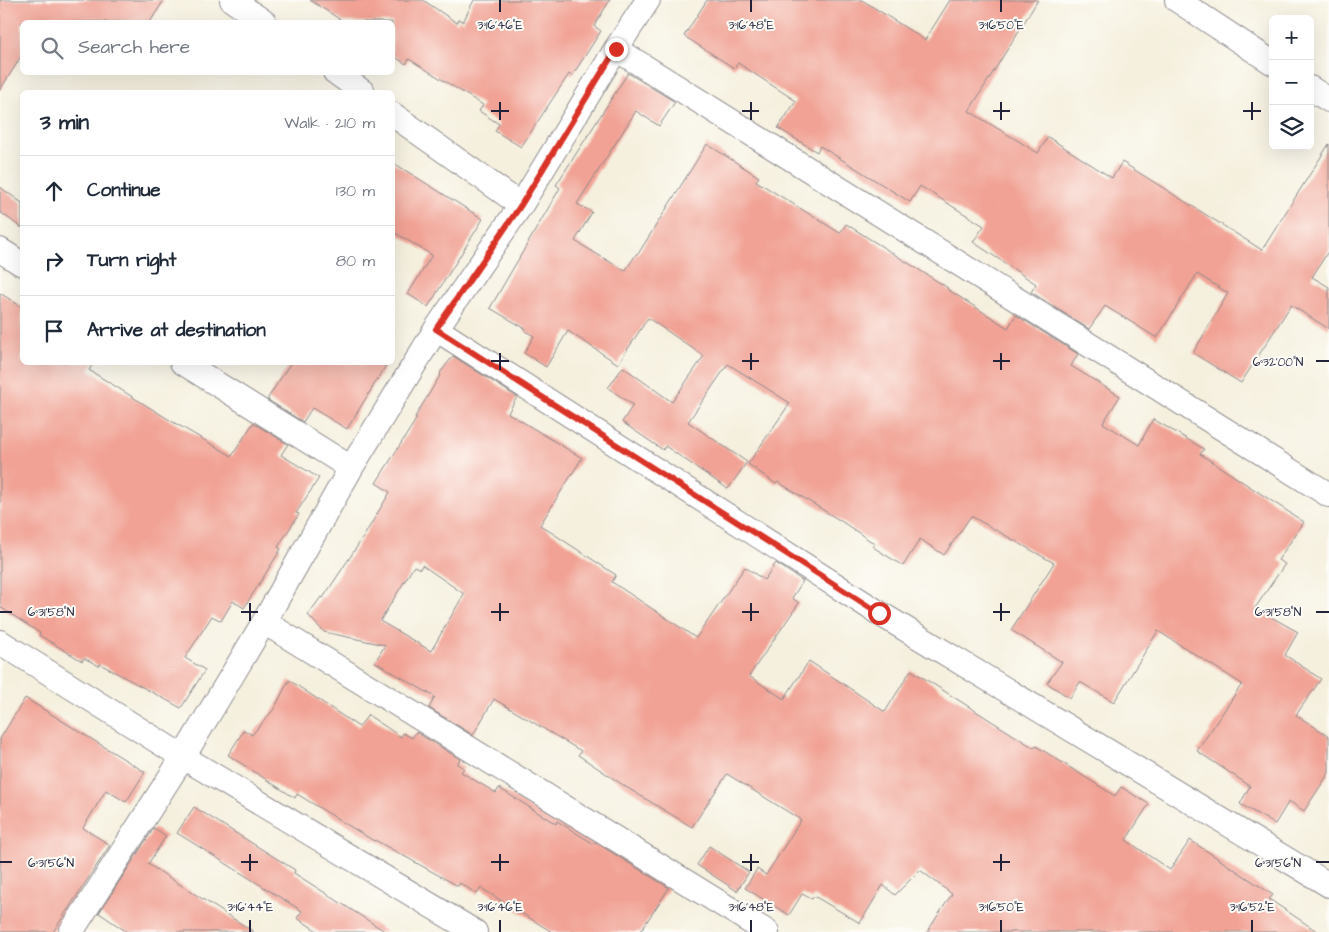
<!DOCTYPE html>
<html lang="en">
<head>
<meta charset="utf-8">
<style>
  :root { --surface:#fff; --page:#f6f6f7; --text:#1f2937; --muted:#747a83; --line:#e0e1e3 }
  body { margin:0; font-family:"Architects Daughter",sans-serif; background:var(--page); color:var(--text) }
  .controls { position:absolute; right:15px; top:15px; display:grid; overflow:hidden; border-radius:8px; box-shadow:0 5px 20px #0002 }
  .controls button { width:45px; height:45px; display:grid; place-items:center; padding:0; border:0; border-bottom:1px solid var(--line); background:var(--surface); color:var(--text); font:25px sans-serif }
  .stop { position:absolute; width:15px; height:15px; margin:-11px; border:4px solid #d93025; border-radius:50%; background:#fff }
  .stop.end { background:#d93025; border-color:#fff; box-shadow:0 1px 5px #0008 }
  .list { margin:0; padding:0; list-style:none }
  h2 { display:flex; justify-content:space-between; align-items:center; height:65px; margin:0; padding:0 20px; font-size:21px }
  h2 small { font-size:16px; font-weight:400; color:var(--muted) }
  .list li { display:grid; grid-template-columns:32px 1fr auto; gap:15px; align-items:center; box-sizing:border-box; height:70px; padding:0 20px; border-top:1px solid var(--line) }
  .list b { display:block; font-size:19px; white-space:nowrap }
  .list em { font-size:16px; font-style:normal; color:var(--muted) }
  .icon { flex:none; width:28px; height:28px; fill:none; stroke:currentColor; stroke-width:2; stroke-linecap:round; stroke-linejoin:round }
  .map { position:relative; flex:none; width:1329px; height:932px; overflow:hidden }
  .search { position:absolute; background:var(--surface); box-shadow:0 5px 20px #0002; left:20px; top:20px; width:375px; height:55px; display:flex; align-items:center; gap:12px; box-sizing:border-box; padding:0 18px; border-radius:8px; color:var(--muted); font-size:19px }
  .panel { position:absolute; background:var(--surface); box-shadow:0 5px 20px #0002; left:20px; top:90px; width:375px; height:275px; border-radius:8px }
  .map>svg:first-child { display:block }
</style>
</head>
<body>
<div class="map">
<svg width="1329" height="932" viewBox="0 0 1329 932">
  <rect width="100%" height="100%" fill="#fdfcf7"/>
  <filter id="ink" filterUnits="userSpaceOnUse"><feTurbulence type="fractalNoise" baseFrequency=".02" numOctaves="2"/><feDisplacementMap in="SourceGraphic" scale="10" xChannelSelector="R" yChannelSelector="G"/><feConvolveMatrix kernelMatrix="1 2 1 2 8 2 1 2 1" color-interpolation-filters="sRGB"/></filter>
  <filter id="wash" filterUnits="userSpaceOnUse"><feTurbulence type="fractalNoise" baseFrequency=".0096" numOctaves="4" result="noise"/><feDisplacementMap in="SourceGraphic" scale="20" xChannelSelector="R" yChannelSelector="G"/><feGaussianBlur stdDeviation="1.12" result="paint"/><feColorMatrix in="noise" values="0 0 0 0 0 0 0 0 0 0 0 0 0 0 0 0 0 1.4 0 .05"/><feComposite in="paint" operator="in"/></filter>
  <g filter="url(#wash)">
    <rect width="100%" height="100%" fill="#f5f0de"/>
    <g id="blocks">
      <!-- building -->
      <path fill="#f1a294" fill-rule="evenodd" d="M0,0H164L150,22H22V55L0,90Z
        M310,0H423L457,23L459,19L463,22L474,0H610L594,26L601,31L572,76L569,74L521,147L495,131L499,124L479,111L483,105L409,59L406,64L392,55V22H344Z
        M707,0H862L925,40L950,0H1038L969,111L1038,153L1048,137L1112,178L1122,162L1262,250L1329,144V250L1312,277L1329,287V329L1291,305L1241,383L1193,353L1228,293L1197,274L1157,338L1105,306L1089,329L1031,292L1036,284L973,242L984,226L920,186L910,202L820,146L817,152L778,128L796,101L738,63L734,68L684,36Z
        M628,73L675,102L659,126L636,111L577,204L592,212L575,241L625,271L637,253L638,254L707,144L759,177L756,181L840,233L846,224L948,288L947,289L1008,328L1016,315L1078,354L1071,366L1120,396L1103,423L1139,445L1153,419L1204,449L1200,454L1304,522L1278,560L1285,564L1255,608L1298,632L1285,655L1321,679L1296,715L1329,736V773L1304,811L1289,801L1275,824L1240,804L1250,786L1197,751L1242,684L1158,631L1114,702L1080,682L1070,698L1047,683L1062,662L1011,630L1054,563L971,516L944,555L920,539L903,566L873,547L875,544L844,523L778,482L776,484L748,464L790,403L728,364L688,422L747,462L728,489L665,446L663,450L622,422L633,405L608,388L623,367L672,402L704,356L648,318L618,364L568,331L546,367L524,353L534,336L525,331L526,329L490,308L560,188L556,185Z
        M392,162L483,219L428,307L408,294L432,255L392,231Z
        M0,187L22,203V228L0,212Z
        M0,293L22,307V362H94L89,370L173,422L232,456L253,423L288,444L281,455L319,478L296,513L299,514L278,547L281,549L244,608L233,601L221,621L212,616L185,658L205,670L181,708L100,664L99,666L84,658L82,661L39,635L40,633L0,607Z
        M453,356L517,397L508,413L582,458L540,525L616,575L612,582L696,638L745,567L764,580L776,563L803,581L792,598L799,603L749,676L784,699L809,661L885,712L911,670L1034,748L1036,746L1115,796L1121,787L1149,804L1126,840L1170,870L1190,840L1273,895L1269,899L1318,932H927L952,894L920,870L895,895L883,885L860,923L814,896L812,899L802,894L789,915L745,888L757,869L766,875L801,820L727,774L692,827L626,787L578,755L581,751L494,699L473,735L429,708L435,697L375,662L385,645L324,632L308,615L321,597L323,598L364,536L390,492L376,483L417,418L415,417L441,374L440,373ZM422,565L464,594L431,651L380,621L414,566L420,569Z
        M291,362H388L347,429L312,408L303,422L268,400V398Z
        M289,680L359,727L368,715L401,737L403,733L412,738L416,732L460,759L457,764L464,768L461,772L496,793L499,788L556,824L557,821L594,844L595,842L669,888L640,932H552L481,888L477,894L460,883L458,886L375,840L374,841L297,794L295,798L228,755L244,730L252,735L274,709Z
        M25,698L145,772L126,802L106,790L83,828L110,845L53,932H0V739Z
        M194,807L295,870L294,873L386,932H319L297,918L302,911L177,833Z
        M154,828L166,836L148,864L254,932H127L99,913Z
        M709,846L749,872L737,891L697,865Z"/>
    </g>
  </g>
  <g filter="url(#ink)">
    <use href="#blocks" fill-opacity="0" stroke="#8c898c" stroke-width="1"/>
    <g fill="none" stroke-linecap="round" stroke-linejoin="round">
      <!-- minor casing -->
      <g stroke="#8c898c" stroke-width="26">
        <path id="minor" d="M232,0L264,22
          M1177,0L1273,63
          M616,49L1329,495
          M335,72L363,92
          M1310,88L1329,100
          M392,114L521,205
          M0,250L22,264
          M436,329L879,613L1329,885
          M182,362L351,468
          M264,622L767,932
          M0,642L183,757L475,932
          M71,932L183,757L264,622L351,468L436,329L521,205L616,49L648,0"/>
      </g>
      <!-- minor -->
      <use href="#minor" stroke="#fff" stroke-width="24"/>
    </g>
  </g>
  <g fill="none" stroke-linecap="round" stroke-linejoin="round" filter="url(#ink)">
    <!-- route -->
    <path stroke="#d93025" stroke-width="6" d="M616,49L521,205L436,329L879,613"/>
  </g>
  <!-- ticks -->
  <path fill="none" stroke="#22223b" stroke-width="2" d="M500,0V12M751,0V12M1001,0V12M500,102V120M751,102V120M1001,102V120M1252,102V120M491,111H509M742,111H759M993,111H1010M1243,111H1261M500,353V370M751,353V370M1001,353V370M491,361H509M742,361H759M993,361H1010M1316,361H1329M250,603V621M500,603V621M751,603V621M1001,603V621M0,612H12M241,612H258M491,612H509M742,612H759M993,612H1010M1316,612H1329M250,854V871M500,854V871M751,854V871M1001,854V871M0,862H12M241,862H258M491,862H509M742,862H759M993,862H1010M1316,862H1329M250,920V932M500,920V932M751,920V932M1001,920V932M1252,920V932"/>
  <g font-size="12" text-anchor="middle" fill="#22223b" stroke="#fdfcf7" stroke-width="4" stroke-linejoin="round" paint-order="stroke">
    <text x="500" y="29">3°16'46"E</text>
    <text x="751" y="29">3°16'48"E</text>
    <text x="1001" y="29">3°16'50"E</text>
    <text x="1278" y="366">6°32'00"N</text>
    <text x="51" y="616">6°31'58"N</text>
    <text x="1278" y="616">6°31'58"N</text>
    <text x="51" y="867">6°31'56"N</text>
    <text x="1278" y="867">6°31'56"N</text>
    <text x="250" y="911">3°16'44"E</text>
    <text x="500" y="911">3°16'46"E</text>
    <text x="751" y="911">3°16'48"E</text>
    <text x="1001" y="911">3°16'50"E</text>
    <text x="1252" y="911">3°16'52"E</text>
  </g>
</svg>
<div class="controls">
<button>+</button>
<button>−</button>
<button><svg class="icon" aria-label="layers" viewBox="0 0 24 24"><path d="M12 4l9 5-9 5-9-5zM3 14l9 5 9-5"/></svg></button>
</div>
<div class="stop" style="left:879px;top:613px"></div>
<div class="stop end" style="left:616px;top:49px"></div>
<div class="search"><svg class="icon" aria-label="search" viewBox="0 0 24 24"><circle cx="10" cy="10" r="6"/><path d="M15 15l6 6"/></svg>Search here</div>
<section class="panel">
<h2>3 min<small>Walk · 210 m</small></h2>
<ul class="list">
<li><svg class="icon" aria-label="ahead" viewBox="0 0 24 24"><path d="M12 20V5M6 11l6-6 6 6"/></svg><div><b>Continue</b></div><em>130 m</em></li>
<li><svg class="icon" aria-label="right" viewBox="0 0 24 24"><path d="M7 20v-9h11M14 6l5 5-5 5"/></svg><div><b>Turn right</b></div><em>80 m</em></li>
<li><svg class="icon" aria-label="arrive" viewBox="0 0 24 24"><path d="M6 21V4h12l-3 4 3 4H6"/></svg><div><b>Arrive at destination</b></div></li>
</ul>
</section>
</div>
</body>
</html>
